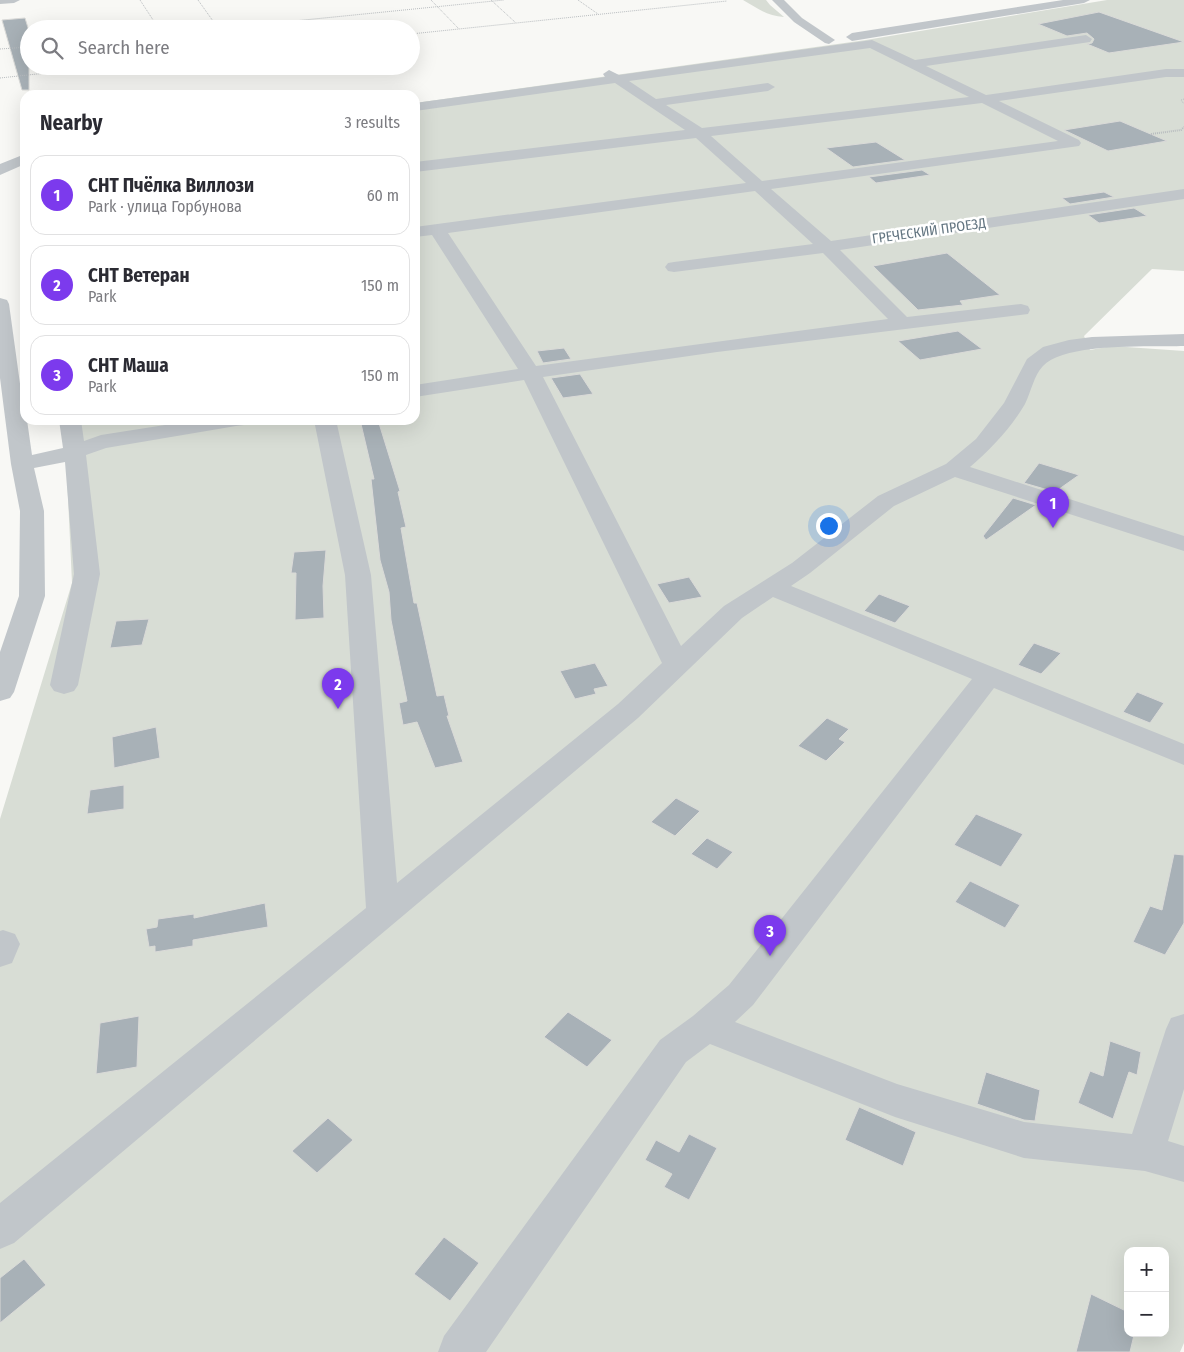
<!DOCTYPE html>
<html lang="en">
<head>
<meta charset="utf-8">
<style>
  :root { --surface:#fff; --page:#f2f2f3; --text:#2b2b33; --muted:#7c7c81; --line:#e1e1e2; --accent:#7c3aed }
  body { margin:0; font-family:"Fira Sans Condensed",sans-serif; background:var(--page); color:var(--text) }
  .controls { position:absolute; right:15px; bottom:15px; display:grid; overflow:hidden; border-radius:10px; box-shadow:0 5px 20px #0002 }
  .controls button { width:45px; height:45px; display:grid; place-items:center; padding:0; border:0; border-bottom:1px solid var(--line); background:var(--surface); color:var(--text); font:25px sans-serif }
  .you { position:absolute; left:828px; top:525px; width:18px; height:18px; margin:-12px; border:4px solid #fff; border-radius:50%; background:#1a73e8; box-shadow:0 0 0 8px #1a73e833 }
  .badge { display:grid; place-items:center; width:32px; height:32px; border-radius:50%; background:var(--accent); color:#fff; font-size:16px; font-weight:700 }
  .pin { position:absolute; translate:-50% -41px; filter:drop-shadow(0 1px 2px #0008) }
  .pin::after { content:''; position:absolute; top:26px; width:18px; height:15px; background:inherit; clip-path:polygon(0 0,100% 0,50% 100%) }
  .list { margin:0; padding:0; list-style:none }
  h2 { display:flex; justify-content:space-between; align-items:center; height:65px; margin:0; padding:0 20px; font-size:21px }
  h2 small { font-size:16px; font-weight:400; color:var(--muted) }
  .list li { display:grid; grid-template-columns:32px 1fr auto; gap:15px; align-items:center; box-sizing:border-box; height:80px; margin:0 10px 10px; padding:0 10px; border:1px solid var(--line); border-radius:15px }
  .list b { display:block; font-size:19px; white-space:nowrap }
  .list p { margin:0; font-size:16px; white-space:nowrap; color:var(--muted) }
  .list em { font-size:16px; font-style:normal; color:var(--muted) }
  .icon { flex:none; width:28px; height:28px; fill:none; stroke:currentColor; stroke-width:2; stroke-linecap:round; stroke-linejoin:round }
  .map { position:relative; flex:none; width:1184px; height:1352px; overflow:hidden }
  .search { position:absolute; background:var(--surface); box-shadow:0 5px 20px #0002; left:20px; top:20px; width:400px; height:55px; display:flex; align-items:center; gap:12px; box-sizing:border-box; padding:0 18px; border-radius:28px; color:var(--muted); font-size:19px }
  .panel { position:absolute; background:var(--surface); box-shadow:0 5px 20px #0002; left:20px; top:90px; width:400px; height:335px; border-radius:15px }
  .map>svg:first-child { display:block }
</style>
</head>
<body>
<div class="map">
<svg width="1184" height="1352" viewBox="0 0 1184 1352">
  <rect width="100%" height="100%" fill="#f8f8f5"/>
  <!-- green -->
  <path fill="#d8ddd5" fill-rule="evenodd" d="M743,0H766L770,5L784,17C767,16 757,8 743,0Z
    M1107,0H1184V271L1152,269L1084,336L1090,350L1112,346L1184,351V1343L1180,1352H0V819L72,583L66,455L61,420H415V103L866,40ZM1128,1251H1165V1333H1128Z"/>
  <!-- building -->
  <path fill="#a8b1b7" stroke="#dadad8" d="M1099,12L1184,42L1109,53L1087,44L1092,43L1094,39L1087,33L1067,36L1038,24Z
    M25,18L29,31V90H22L2,20Z
    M1120,121L1167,141L1108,151L1064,130Z
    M876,142L905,160L853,167L826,148Z
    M922,170L930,175L876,183L869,177Z
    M1104,192L1114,197L1070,204L1062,198Z
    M1134,208L1147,216L1099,223L1088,215Z
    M947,253L1000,295L960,301L963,305L918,310L873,266Z
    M958,331L982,349L920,360L898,341Z
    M564,348L571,359L543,363L537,351Z
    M580,374L593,394L563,398L551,378Z
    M376,420H378L400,491L398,492L406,527L401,528L414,603H417L437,696L444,695L449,716H447L463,762L435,768L417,722L403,725L399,703L407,701L391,620L389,592L380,560L371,479H374L361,424Z
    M1039,463L1079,475L1055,492L1024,483Z
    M1013,498L1036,505L986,540L983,536Z
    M326,550L323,586L324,618L295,620L296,573H291L294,552Z
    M689,577L702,597L669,603L657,584Z
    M879,594L910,606L895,623L864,611Z
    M149,619L142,645L110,648L116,621Z
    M1034,643L1061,653L1041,674L1018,665Z
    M595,663L608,686L594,689L596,694L575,699L560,671Z
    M1137,692L1164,703L1150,723L1123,712Z
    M827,718L849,729L839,739L845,742L826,761L798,746Z
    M156,727L160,758L114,768L112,737Z
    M124,785V809L87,814L90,790Z
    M676,798L700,811L675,836L651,822Z
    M976,814L1023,834L1001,867L954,845Z
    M707,838L733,852L717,869L691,854Z
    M1174,854L1184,855V923L1165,955L1133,942L1150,906L1162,910Z
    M970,881L1020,905L1005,928L955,902Z
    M265,903L268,927L193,940V946L155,952V946L149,947L146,929L157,927L158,919L194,914V918Z
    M568,1012L612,1040L587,1067L544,1037Z
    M139,1016L137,1067L96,1074L100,1023Z
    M1110,1041L1141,1052L1137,1075L1129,1072L1113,1119L1078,1103L1090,1071L1103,1076Z
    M986,1072L1040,1090L1035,1121L1024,1120L977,1104Z
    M859,1107L916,1132L903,1166L845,1140Z
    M328,1118L353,1140L317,1173L292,1151Z
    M689,1134L717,1148L689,1200L664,1187L672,1174L645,1160L656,1140L679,1152Z
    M444,1237L479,1263L450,1301L414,1274Z
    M24,1259L46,1285L0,1323V1278Z
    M1091,1294L1128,1312V1333L1134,1335L1130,1352H1076Z"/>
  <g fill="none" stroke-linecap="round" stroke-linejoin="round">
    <!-- path-far1 -->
    <path stroke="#b9bdc0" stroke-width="1" stroke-dasharray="1 1" stroke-linecap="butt" d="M140,0L159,29
      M198,0L218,28
      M431,0L459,29
      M491,0L516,23
      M578,0L598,14
      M214,29L504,0
      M411,34L727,1
      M0,49L29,47
      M0,78L111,66
      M1184,99L1181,100L1184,104"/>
    <!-- path -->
    <path stroke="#b9bdc0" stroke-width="2" stroke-dasharray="1 1" stroke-linecap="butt" d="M1151,134L1181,130L1184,127"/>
    <!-- minor -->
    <path fill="#c1c6ca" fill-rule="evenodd" d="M0,0H20L14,3L0,4Z
      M772,0H784L802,18L835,40L829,44L825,43L794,22Z
      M1063,0H1090L1084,3L852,41L846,37L852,33Z
      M1086,35L1092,39L1090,42L926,66L986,95L1166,69H1184V77H1166L999,101L1079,140L1081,143L1079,146L771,189L831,241L1184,189V199L840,250L907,317L1021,304L1028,306L1030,310L1028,314L717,352L543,377L681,646L724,606L792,563L878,496L946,464L976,439L1004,403L1027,359L1043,347L1069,340L1092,337L1184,334V346C1152,347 1064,342 1043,366C1034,375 1031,392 1025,404C1011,428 991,449 970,467L1184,536V551L955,477L894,506L810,573L791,586L1184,744V765L994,688L753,1005L735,1022L897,1084L1024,1122L1132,1134L1166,1029L1171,1018L1184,1014V1089L1168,1141L1184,1146V1182L1145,1171L1024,1158L895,1117L710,1044L686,1062L486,1352H438L444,1336L660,1040L693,1016L729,985L972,679L773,597L742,618L638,718L14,1243L0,1249V1203L366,908L345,575L314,420H336L371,575L397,883L618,704L662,663L524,380L415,397V385L518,369L432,235L415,237V227L746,183L696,138L415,172V162L685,130L615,83L415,111V103L605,77L603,74L609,70L619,75L872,40L915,60ZM870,48L969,97L702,128L666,105L768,91L775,87L768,83L656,99L629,81ZM982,103L1058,141L762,181L711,136ZM755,191L813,244L674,262L668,263L665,267L668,271L674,272L823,253L888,319L536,366L448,233Z
      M25,154V164L0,175V164Z
      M0,298L7,300L9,304L25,420H27L32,455L63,448L59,420H81L84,441L101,435L197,420H247L244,425L236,426L106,448L86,455L100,574L78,685L74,691L64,694L54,691L50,685L74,574L65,462L34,468L44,511L45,596L14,692L10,698L0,701V652L19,596L20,511L11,464L0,378Z
      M3,930L15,934L20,944L12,963L0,967V931Z"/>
  </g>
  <g text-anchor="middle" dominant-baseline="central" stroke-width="5" stroke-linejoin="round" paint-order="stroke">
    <!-- far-street labels -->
    <g font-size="14" fill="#637581" stroke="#fff">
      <text transform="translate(929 231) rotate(-8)">ГРЕЧЕСКИЙ ПРОЕЗД</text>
    </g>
  </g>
</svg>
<div class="controls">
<button>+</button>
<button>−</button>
</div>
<div class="you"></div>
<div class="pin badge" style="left:1053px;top:528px">1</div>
<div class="pin badge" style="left:338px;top:709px">2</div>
<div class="pin badge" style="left:770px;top:956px">3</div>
<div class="search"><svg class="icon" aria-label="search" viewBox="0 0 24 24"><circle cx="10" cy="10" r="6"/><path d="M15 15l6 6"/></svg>Search here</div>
<section class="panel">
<h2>Nearby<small>3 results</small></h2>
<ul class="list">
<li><span class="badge">1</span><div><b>СНТ Пчёлка Виллози</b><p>Park · улица Горбунова</p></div><em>60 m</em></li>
<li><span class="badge">2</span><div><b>СНТ Ветеран</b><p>Park</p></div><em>150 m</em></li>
<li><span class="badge">3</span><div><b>СНТ Маша</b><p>Park</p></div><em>150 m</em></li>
</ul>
</section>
</div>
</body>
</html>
